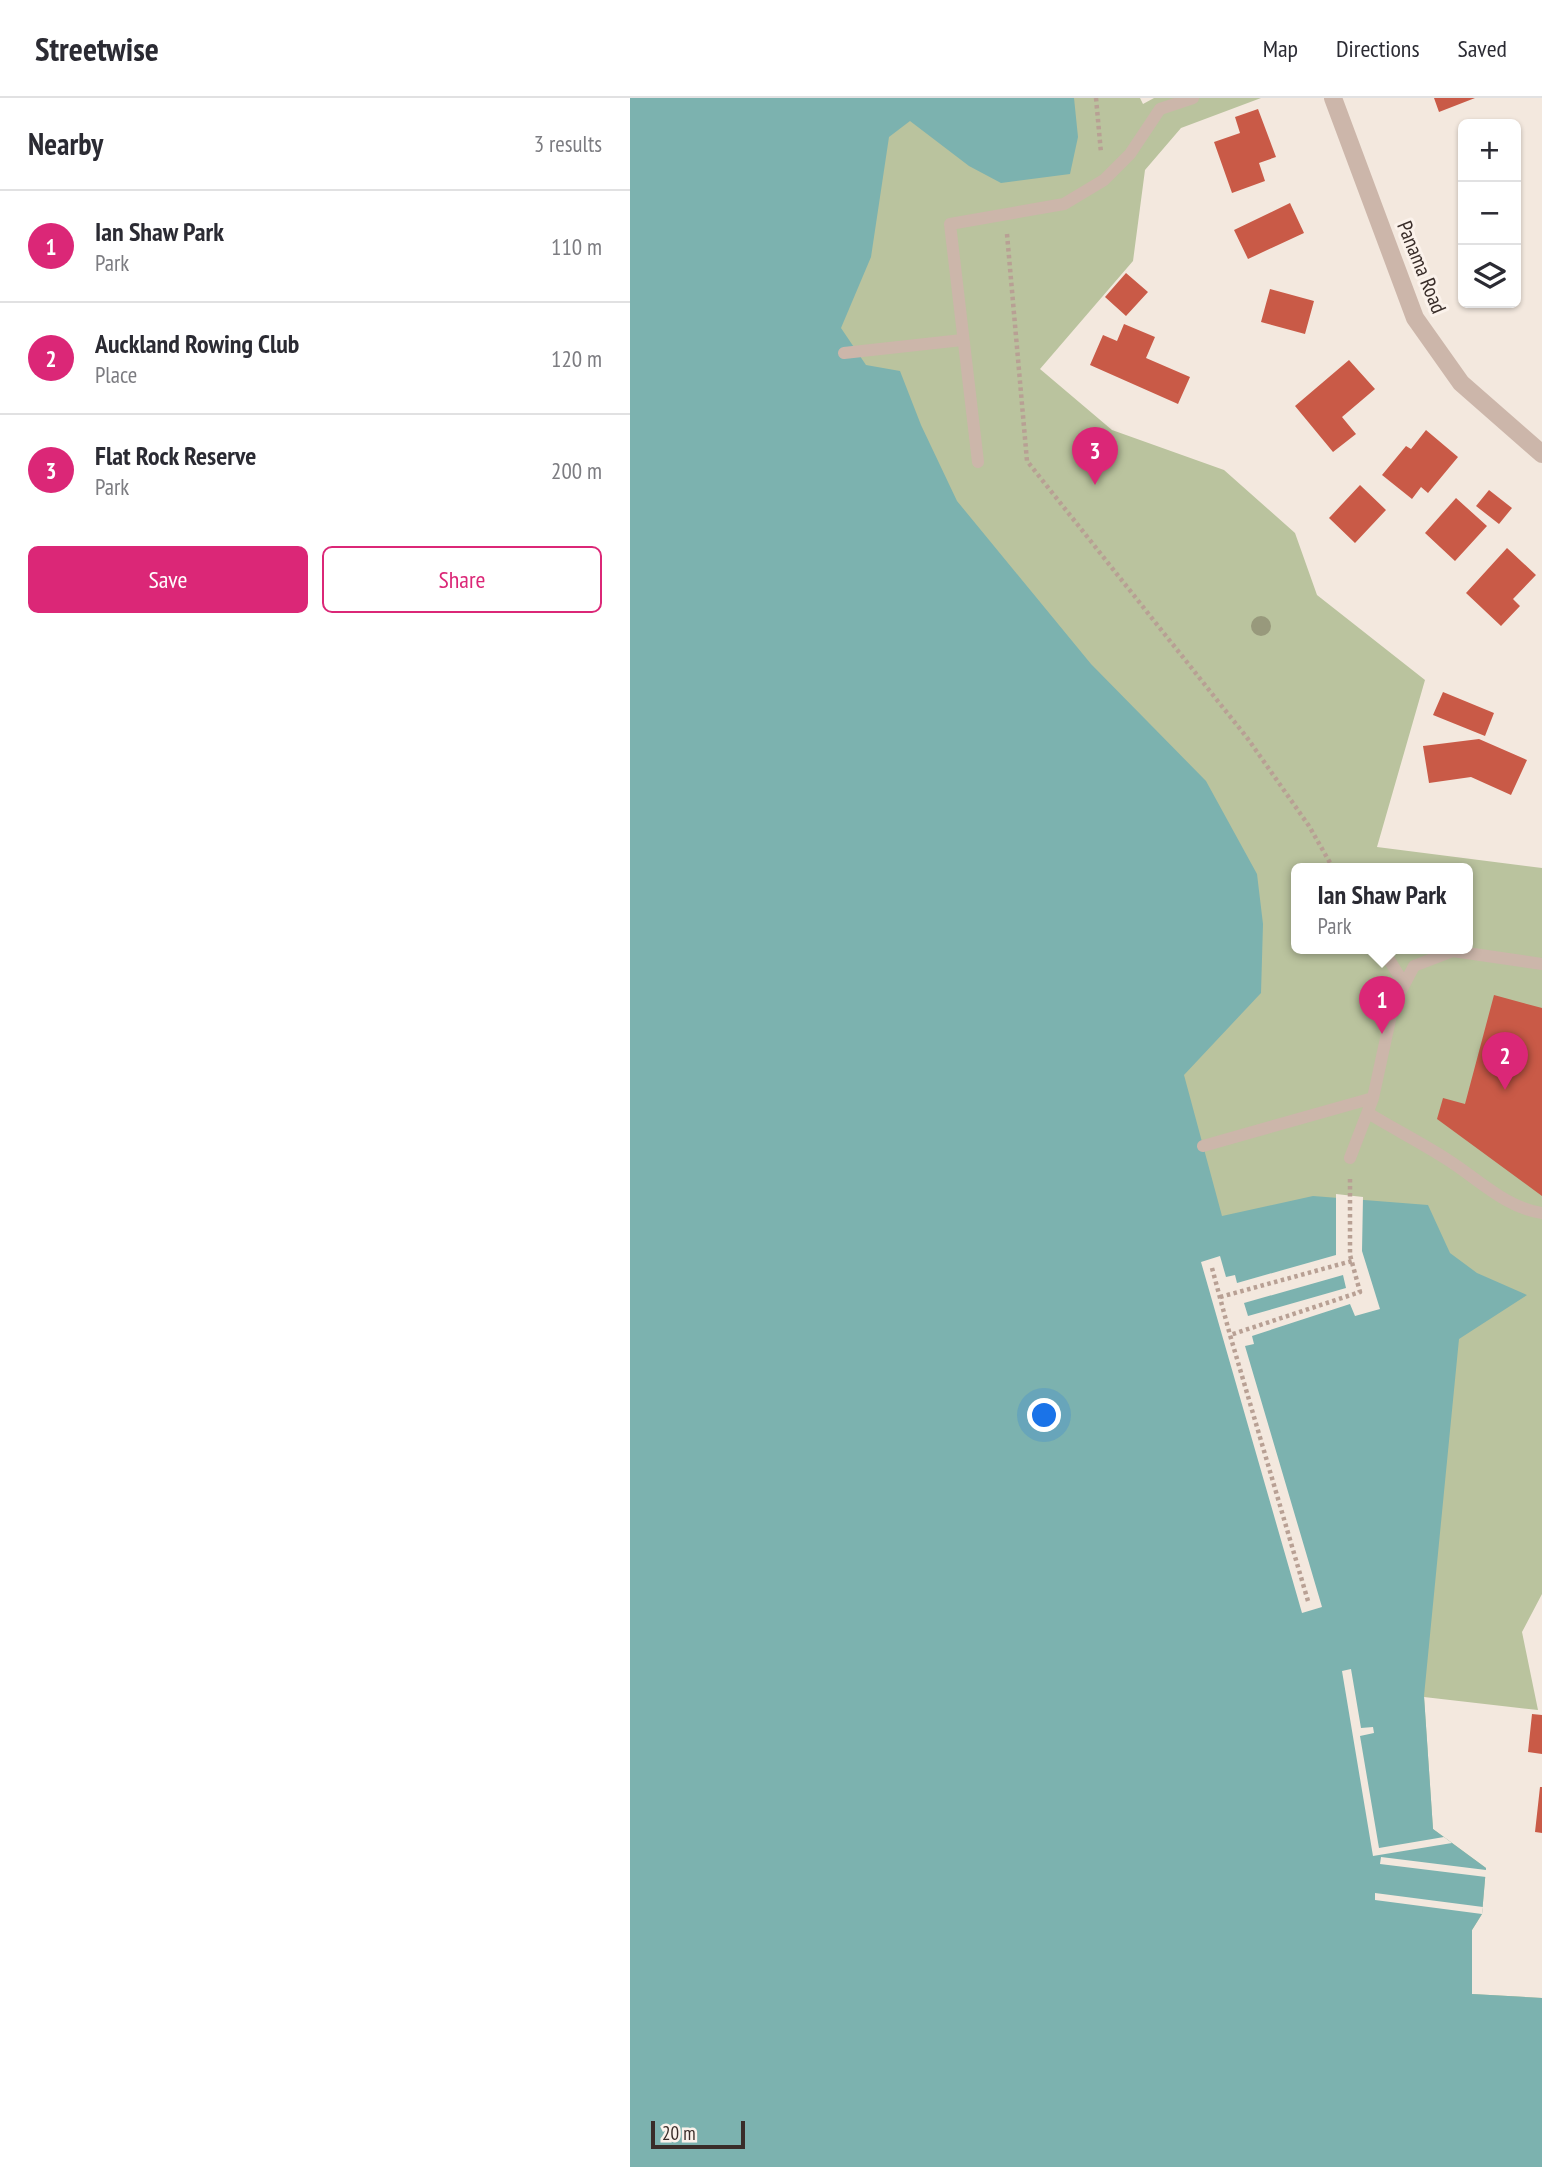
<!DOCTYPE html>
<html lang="en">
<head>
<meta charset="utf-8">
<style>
  :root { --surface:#fff; --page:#f2f2f3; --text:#2b2b33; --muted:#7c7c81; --line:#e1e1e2; --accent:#db2777 }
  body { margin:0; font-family:"PT Sans Narrow",sans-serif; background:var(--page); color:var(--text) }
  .controls { position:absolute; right:21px; top:21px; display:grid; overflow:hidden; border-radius:10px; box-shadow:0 2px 5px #0004 }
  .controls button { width:63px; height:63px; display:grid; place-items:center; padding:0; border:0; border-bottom:2px solid var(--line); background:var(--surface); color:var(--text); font:35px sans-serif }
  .scale { position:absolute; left:21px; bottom:18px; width:94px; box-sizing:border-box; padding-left:7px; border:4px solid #392d29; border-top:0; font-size:19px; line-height:24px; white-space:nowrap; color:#392d29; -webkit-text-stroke:5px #fbf2eb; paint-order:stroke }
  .you { position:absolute; left:415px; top:1318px; width:24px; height:24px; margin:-18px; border:5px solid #fff; border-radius:50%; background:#1a73e8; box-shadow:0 0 0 10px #1a73e833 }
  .badge { display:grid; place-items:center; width:46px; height:46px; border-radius:50%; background:var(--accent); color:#fff; font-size:23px; font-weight:700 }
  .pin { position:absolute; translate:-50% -58px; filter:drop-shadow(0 2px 4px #0008) }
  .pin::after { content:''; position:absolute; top:37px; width:24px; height:21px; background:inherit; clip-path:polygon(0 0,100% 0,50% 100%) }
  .popup { position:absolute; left:661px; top:765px; width:182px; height:91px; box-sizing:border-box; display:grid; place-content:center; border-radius:10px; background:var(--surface); filter:drop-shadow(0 2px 5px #0005); font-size:23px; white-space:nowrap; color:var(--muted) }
  .popup b { font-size:26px; color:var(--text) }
  .popup::after { content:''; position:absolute; left:50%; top:100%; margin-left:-14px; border:14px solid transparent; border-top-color:var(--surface) }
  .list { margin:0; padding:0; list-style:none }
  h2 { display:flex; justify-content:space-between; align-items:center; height:91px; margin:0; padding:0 28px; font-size:30px }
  h2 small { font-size:23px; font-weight:400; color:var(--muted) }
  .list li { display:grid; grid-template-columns:46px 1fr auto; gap:21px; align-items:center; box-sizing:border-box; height:112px; padding:0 28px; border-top:2px solid var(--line) }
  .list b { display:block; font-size:26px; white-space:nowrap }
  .list p { margin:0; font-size:23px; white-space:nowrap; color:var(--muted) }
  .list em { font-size:23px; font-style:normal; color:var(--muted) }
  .actions { display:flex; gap:14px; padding:21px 28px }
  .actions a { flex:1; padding:16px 0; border:2px solid var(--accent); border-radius:10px; text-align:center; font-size:24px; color:var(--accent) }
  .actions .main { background:var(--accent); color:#fff }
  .icon { flex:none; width:38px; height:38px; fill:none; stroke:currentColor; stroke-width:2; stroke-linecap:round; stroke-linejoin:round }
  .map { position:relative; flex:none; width:912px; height:2069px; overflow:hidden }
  header { display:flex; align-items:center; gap:42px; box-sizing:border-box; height:98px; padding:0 35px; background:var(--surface); border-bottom:2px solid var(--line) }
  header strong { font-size:33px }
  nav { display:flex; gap:38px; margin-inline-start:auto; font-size:24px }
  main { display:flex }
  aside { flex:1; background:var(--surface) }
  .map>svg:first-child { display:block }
</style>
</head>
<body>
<header>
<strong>Streetwise</strong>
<nav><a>Map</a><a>Directions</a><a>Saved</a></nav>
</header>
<main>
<aside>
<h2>Nearby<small>3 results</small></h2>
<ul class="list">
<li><span class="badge">1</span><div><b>Ian Shaw Park</b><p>Park</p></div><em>110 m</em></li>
<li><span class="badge">2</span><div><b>Auckland Rowing Club</b><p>Place</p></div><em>120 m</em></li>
<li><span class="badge">3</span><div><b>Flat Rock Reserve</b><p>Park</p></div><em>200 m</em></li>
</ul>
<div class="actions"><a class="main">Save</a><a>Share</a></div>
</aside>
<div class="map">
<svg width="912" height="2069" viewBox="0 0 912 2069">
  <rect width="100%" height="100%" fill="#f3e8de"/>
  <!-- green -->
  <path fill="#bac39e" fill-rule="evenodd" d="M179,0H510L513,6L524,0H631L551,30L515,72L503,163L410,271L482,332L594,372L665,435L687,497L795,582L747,749L912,770V1496L892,1534L908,1612L794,1599L803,1731L856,1770L852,1816L842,1832V1896L912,1900V2069L530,1128L210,271ZM666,770H838V850H666Z"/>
  <!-- water -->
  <path fill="#7cb2af" d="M0,0H444L448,39L440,76L371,85L339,68L280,23L259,39L241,159L211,230L236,267L270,273L291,327L327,403L461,566L576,683L627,776L633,826L631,895L554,977L592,1118L683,1098L798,1107L820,1155L847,1175L897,1197L829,1241L794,1598L803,1731L856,1770L852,1816L842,1832V1896L912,1900V2069H0Z"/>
  <!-- pier -->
  <path fill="#f3e8de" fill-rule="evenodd" d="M706,1096L733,1099L732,1153L750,1211L725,1218L720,1206L622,1238L624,1246L615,1248L692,1509L672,1515L571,1164L590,1158L596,1179L605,1177L607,1185L706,1157ZM713,1177L716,1190L618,1218L614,1205Z
    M721,1571L731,1630L743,1629L744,1635L730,1638L749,1750L814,1739L822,1745L743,1758L712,1573Z
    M751,1759L856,1772V1779L750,1766Z
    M745,1795L853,1809L852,1816L745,1802Z"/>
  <!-- building -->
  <path fill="#c95a47" d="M804,0H845L809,14Z
    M628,11L646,59L629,65L635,83L602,95L584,44L610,35L605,19Z
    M660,105L674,135L618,161L604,132Z
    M496,175L518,194L496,218L475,199Z
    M640,191L684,203L675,236L631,224Z
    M494,226L525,239L516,260L560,279L548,306L460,267L473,237L487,243Z
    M719,262L745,291L712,319L726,336L703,354L665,308Z
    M796,332L828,359L798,395L791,389L782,401L752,377L776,348L781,351Z
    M730,387L756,412L725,445L699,420Z
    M859,392L882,410L869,426L846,408Z
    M826,400L857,428L825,463L795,435Z
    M877,450L906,477L883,501L890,508L871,528L836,495Z
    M813,594L864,615L855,638L803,617Z
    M849,641L897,662L881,697L841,679L799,685L793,648Z
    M864,897L912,910V1098L807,1021L813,1000L835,1006Z
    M902,1616L912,1617V1656L898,1654Z
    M910,1689H912V1735L905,1734Z"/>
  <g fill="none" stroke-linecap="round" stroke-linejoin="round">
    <!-- path -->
    <path stroke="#b8a094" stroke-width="4.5" stroke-dasharray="3.5 3.5" stroke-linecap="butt" d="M466,0L471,55
      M377,136L397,363L618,641L679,728L703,770
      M582,1170L600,1237
      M590,1199L722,1163
      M678,1503L600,1237L730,1194L720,1157V1081"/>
    <!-- lane -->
    <path stroke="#ccb6aa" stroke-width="12" d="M214,255L332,242
      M348,364L320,126L434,106L474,82L500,56L530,11L563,0
      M752,850L774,886
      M738,1015C764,1031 792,1045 818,1062C848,1081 876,1110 912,1115
      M573,1048L743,1000
      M720,1060L743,1000L763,908L784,868L823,853L912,866"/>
    <!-- street -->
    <path stroke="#ccb6aa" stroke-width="18" d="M703,0L785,220L831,285L912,356"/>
  </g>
  <!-- trees -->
  <circle fill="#98997c" cx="631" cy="528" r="10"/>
  <g text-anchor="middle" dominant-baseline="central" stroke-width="6" stroke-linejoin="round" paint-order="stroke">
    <!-- street labels -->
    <g font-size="21" fill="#392d29" stroke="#fbf2eb">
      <text transform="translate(792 169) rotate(68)">Panama Road</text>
    </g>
  </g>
</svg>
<div class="controls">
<button>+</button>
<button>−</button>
<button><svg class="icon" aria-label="layers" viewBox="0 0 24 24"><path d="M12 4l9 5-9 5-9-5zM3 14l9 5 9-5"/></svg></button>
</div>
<div class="scale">20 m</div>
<div class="you"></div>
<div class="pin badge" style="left:752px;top:936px">1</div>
<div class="popup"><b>Ian Shaw Park</b>Park</div>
<div class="pin badge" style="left:875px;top:992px">2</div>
<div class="pin badge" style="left:465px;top:387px">3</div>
</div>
</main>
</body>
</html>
